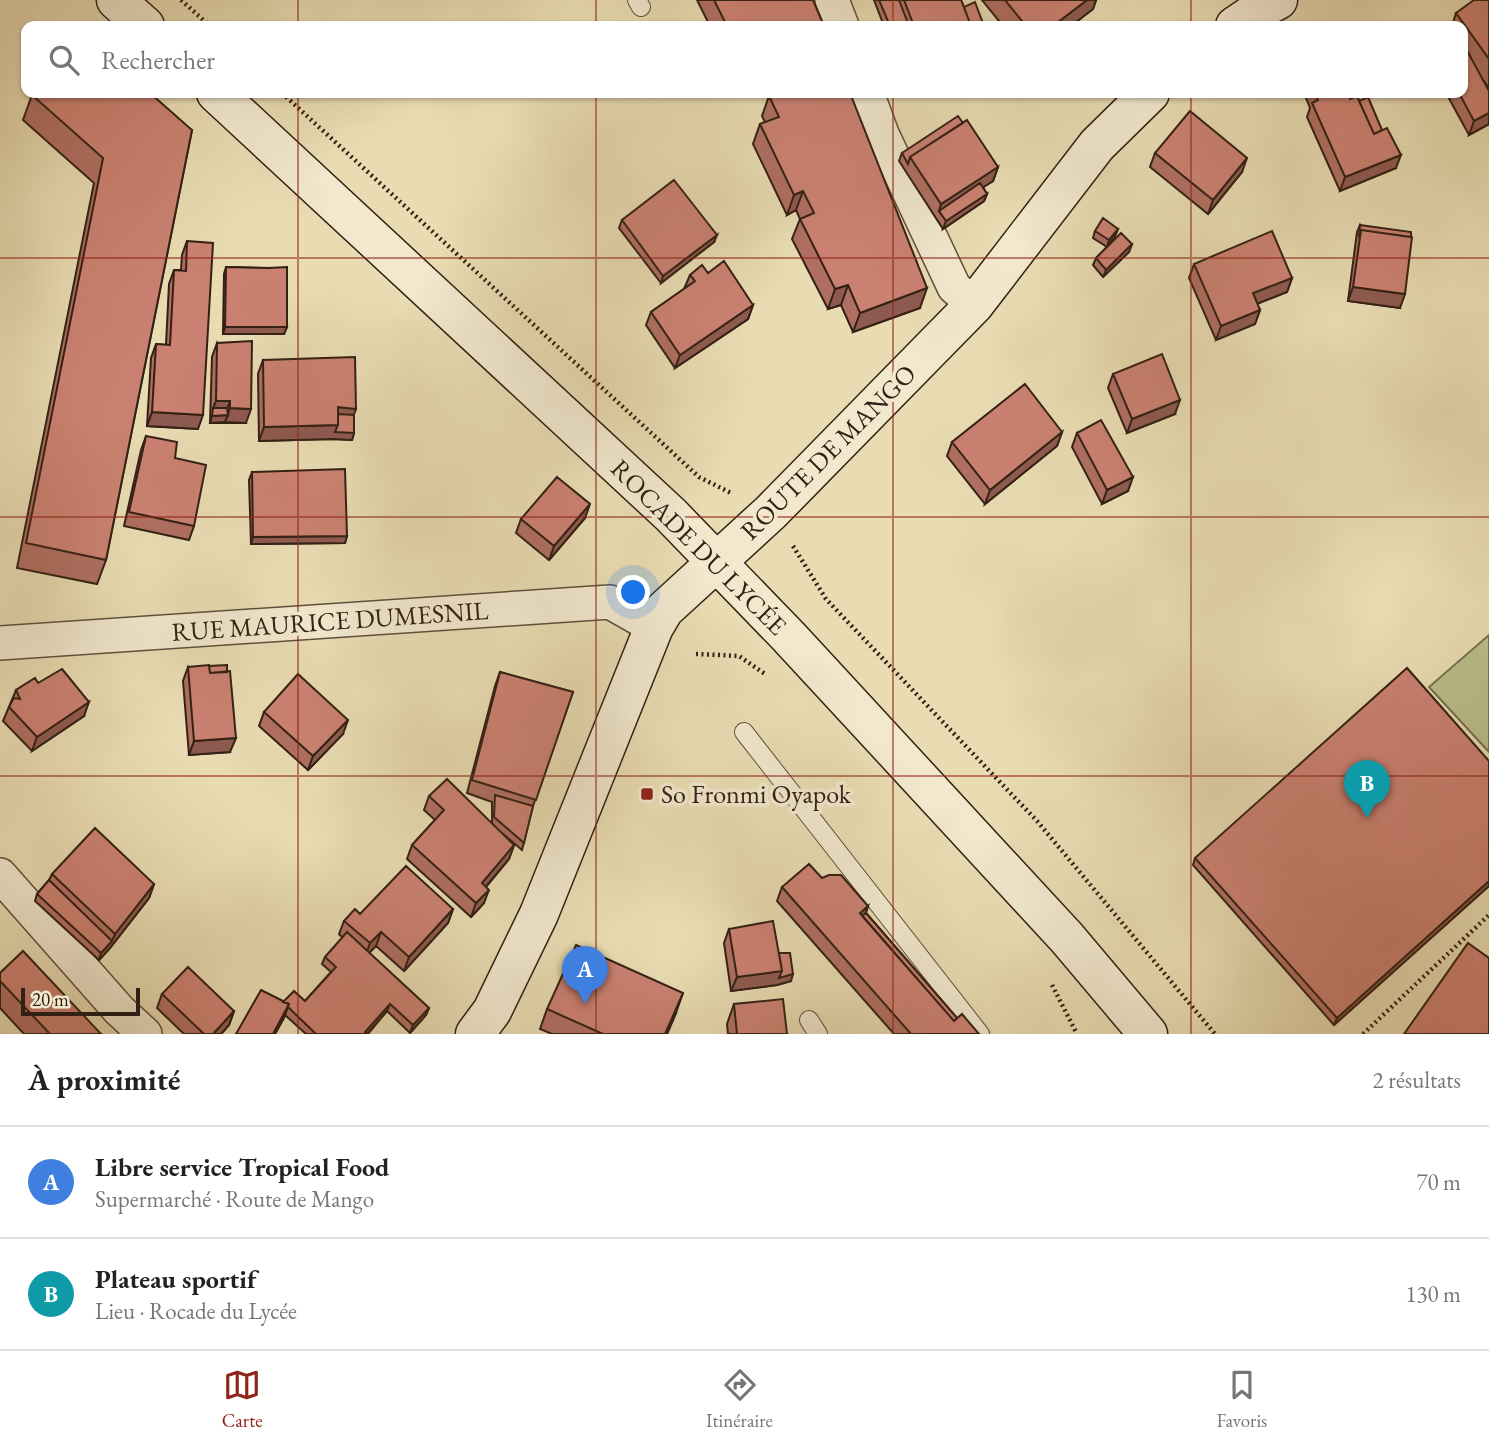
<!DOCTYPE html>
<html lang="fr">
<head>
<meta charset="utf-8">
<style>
  :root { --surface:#fff; --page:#f6f6f6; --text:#222; --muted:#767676; --line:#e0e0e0; --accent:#8f2418 }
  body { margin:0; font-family:"EB Garamond",serif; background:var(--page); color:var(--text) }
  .scale { position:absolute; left:21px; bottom:18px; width:119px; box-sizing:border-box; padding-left:7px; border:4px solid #332014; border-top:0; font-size:19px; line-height:24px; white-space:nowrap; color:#332014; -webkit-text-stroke:5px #f1e8ce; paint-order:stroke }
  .you { position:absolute; left:634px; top:593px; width:24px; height:24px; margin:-18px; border:5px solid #fff; border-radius:50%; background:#1a73e8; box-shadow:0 0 0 10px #1a73e833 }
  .badge { display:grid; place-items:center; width:46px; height:46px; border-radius:50%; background:var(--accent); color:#fff; font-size:23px; font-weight:700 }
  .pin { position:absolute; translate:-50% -58px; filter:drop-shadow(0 2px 4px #0008) }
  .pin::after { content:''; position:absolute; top:37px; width:24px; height:21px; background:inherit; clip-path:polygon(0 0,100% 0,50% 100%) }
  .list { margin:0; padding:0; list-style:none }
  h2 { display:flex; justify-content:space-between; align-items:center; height:91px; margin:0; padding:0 28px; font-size:30px }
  h2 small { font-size:23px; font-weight:400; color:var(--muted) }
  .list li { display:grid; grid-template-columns:46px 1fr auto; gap:21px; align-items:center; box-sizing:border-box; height:112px; padding:0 28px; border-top:2px solid var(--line) }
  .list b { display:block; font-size:26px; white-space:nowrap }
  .list p { margin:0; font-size:23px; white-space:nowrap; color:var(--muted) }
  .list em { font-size:23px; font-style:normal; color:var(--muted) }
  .icon { flex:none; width:38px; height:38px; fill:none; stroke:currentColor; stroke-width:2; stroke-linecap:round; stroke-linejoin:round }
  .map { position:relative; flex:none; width:1489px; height:1034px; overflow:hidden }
  .search { position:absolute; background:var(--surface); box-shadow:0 2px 5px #0004; left:21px; right:21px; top:21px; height:77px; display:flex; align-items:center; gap:18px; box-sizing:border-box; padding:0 24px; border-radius:14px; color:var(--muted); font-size:26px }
  .sheet { height:315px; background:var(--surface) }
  nav { display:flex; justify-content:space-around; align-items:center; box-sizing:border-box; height:98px; border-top:2px solid var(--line); background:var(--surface); font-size:19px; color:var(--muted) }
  nav a { display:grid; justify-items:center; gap:4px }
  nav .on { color:var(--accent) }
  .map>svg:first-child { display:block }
</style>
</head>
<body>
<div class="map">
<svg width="1489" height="1034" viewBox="0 0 1489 1034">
  <rect width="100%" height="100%" fill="#e9dcb3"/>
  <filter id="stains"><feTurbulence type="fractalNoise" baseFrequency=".00286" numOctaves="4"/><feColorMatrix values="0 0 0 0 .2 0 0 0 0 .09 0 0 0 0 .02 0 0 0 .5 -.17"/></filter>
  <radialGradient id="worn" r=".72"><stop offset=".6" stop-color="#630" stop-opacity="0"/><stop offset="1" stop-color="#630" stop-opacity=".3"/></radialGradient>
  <!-- green -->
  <path fill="#babf8a" stroke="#76704f" stroke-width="2" d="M1489,635V752L1429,687Z"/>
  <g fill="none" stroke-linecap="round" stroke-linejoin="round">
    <!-- lane casing -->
    <g stroke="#604f3c" stroke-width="20">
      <path id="lane" d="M637,0L641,7
        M744,732L980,1034
        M809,1020L818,1034"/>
    </g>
    <!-- street casing -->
    <g stroke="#604f3c" stroke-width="36">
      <path id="street" d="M832,0L842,26
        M867,93L882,134L954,287L974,305
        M0,643L610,602L654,627
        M0,875L119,1010L145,1034"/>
    </g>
    <!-- secondary casing -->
    <g stroke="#332014" stroke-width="41">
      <path id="secondary" d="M116,0L145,26
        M1235,26L1257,11L1278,0
        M216,93L671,515L789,637L1067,938L1148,1034
        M475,1034L492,1011L539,914L654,627L664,610L771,512L974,305L1097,145L1150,93"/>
    </g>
    <!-- path -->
    <path stroke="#332014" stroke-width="4.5" stroke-dasharray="2 3.5" stroke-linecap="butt" d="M181,0L210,26
      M282,93L699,477L733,494
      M793,546L826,599L1037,821L1215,1034
      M696,654L739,656L765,674
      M1052,985L1077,1034
      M1363,1034L1489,915"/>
    <!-- lane -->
    <use href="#lane" stroke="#f1e8ce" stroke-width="18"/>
    <!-- street -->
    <use href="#street" stroke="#f1e8ce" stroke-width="33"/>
    <!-- secondary -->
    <use href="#secondary" stroke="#f1e8ce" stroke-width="38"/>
  </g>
  <!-- wall -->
  <path fill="#af6f62" stroke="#332014" stroke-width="2" d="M697,0H813L824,26H710Z
    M874,0H961L964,7L984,26H884Z
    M982,0H1096L1093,9L1071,26H1003Z
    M1489,0V88L1483,80L1489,91V124L1469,135L1446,93H1463V26H1452L1456,13Z
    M1304,93H1349L1396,168L1340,191L1307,117L1310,108Z
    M32,95L192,130L106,560L97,584L17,568L94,183L23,120Z
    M769,96L920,308L853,332L841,305L828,309L792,239L800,219L796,210L787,215L753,144L760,124L765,122L762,116Z
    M963,123L998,167L993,181L983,187L987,194L984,201L943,229L899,161L902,153Z
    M1155,153L1242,172L1208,214L1150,167Z
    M622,220L714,242L661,283L619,228Z
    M1360,225L1400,308L1348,301L1357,232Z
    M1118,229L1115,236L1107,246L1132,244L1129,252L1103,277L1093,265L1096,258L1107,247L1093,238L1095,231Z
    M187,241L198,429L147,426L151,358L156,344L166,345L169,284L174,270H181L182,255Z
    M1194,264L1292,278L1287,292L1257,304L1260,310L1255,324L1216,340L1189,278Z
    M226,267L269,268L287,327L284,334H223L224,274Z
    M708,273L753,305L748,319L675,368L646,325L651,312L684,289L690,275Z
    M217,343L246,423H210L212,357Z
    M263,360L354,415V433L352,440L333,439L259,441L258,374Z
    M1113,374L1175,414L1127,433L1108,388Z
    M1062,432L1057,446L985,504L947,456L952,442Z
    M1077,433L1128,491L1102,504L1072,447Z
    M146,436L175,458L194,526L189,540L124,526L141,450Z
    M252,472L347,536L345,543L251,544L249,480Z
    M585,518L549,560L516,533L521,519Z
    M188,667L230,752L189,755L183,681Z
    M500,672L573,692L533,806L522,850L502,833L514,845L509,859L486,887L484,903L471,917L407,859L412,845L435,820L424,810L429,796L492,823V802L467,793L495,686Z
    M16,690L84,716L32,751L3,721Z
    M264,712L343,734L308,770L259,726Z
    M1489,761V886L1334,1025L1193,865L1195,858Z
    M52,874L154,884L149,898L110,948L99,960L35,901L37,894L49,880Z
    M822,878L868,906L866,913L957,1018L979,1034H894L777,901L782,887Z
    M453,909L448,923L404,971L376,946L369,953L429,1008L426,1015L410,1033L387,1011L368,1034H306L285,1015L275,1034H236L283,1002L305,1001L331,972L322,964L325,957L343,938L339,934L344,921L360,914Z
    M729,929L779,953L791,981L777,985L731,991L724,943Z
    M0,973L101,1034H24L0,1008Z
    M162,994L234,1011L229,1025L221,1034H184L157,1008Z
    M734,1004L787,1034H728L727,1024Z
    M547,1009L676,1013L667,1034H552L540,1029Z"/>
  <!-- shaded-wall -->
  <path fill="#8e5a50" stroke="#332014" stroke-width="2" d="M1087,0H1096L1093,9L1071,26H1053Z
    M1489,113V124L1469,135L1474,121Z
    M1401,155L1396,168L1340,191L1345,177Z
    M1247,158L1242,172L1208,214L1213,200Z
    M998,167L993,181L941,214L939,211L941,204Z
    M803,191L796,210L787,215L794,195Z
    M987,194L984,201L943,229L946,221Z
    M1118,229L1115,236L1107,247L1109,240Z
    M717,235L714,242L661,283L663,276Z
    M1132,244L1129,252L1103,277L1106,270Z
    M1292,278L1287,292L1248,307L1253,293Z
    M848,285L841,305L828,309L835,289Z
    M1353,287L1405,294L1400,308L1348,301Z
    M927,288L920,308L853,332L860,313Z
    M753,305L748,319L675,368L680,355Z
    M1260,310L1255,324L1216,340L1221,326Z
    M225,327H287L284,334H223Z
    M1180,400L1175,414L1127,433L1132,419Z
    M216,401H230L225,415L213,408Z
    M338,407L356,409L351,422H335Z
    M230,408L251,409L246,423L225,422Z
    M152,412L203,415L198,429L147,426Z
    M228,415L225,422L210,423L212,416Z
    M338,425L354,433L352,440L333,439L259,441L264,427Z
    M1062,432L1057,446L985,504L990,490Z
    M1133,477L1128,491L1102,504L1107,490Z
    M590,504L585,518L549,560L554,546Z
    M347,536L345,543L251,544L253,537Z
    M89,702L84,716L32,751L37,737Z
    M348,720L343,734L308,770L313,756Z
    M236,738L230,752L189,755L194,741Z
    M514,845L509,859L477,897L482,883Z
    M1489,881V886L1334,1025L1337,1018Z
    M154,884L149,898L110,948L99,960L101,953L112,941L115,934Z
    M489,890L484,903L471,917L476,903Z
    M868,906L863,920L860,913Z
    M453,909L448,923L404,971L409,957Z
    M381,932L376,946L365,957L370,943Z
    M782,971L793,974L791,981L777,985L731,991L737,977Z
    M683,993L676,1013L667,1034H665Z
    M289,1004L284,1018L275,1034H273Z
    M390,1004L387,1011L367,1034L365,1032Z
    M429,1008L426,1015L410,1033L413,1025Z
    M234,1011L229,1025L221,1034H213Z"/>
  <!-- building -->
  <path fill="#cb8172" stroke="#332014" stroke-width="2" d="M714,0H813L824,26H727Z
    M879,0H899L909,26H890Z
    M904,0H961L971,26H914Z
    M1005,0H1087L1053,26H1026Z
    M1474,0H1489V59L1456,13Z
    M975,2L984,26H971L964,7Z
    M1463,43L1489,91V113L1474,121L1459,93H1463Z
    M34,93H150L192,130L106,560L26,543L103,158L32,95Z
    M777,93H850L927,288L860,313L848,285L835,289L800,219L814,213L803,191L794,195L760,124L779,117L769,96Z
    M1315,93H1348L1350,99L1357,96L1374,134L1387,128L1401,155L1345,177L1312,103L1318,100Z
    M1368,97L1382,130L1374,134L1359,101Z
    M1190,111L1247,158L1213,200L1155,153Z
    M958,116L963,123L910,157L908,164L902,153Z
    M967,120L998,167L941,204L910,157Z
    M674,180L717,235L663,276L622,220Z
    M980,183L987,194L946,221L939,211Z
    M1103,218L1118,229L1109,240L1095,231Z
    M1360,225L1411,232V237L1361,230L1359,237Z
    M1361,230L1412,237L1405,294L1353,287Z
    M1272,231L1292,278L1253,293L1260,310L1221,326L1194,264Z
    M1121,233L1132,244L1106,270L1096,258Z
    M187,241L213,243L203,415L152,412L156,344L170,345L174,270L186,271Z
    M724,261L753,305L680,355L651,312L695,281L690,275L702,265L708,273Z
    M226,267L269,268L287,267V327H225Z
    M252,341L251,409L230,408V401H216L217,343Z
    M1162,354L1180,400L1132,419L1113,374Z
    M355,357L356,409L338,407V425L264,427L263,360Z
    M1025,384L1062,432L990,490L952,442Z
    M213,408H227L228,415L212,416Z
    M338,414L354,415V433L335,432L338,425Z
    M1101,420L1133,477L1107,490L1077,433Z
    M146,436L177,442L175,458L206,465L194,526L129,512Z
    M345,469L347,536L253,537L252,472Z
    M557,477L590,504L554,546L521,519Z
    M209,665L210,673L230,671L236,738L194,741L188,667Z
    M227,665V672L210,673L209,666Z
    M1407,668L1489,761V881L1337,1018L1195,858Z
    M62,669L89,702L37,737L9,707L14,698L20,699L16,690L35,678L38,683Z
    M500,672L573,692L536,800L472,780Z
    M298,674L348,720L313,756L264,712Z
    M447,779L514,845L482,883L489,890L476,903L412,845L444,810L429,796Z
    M495,795L533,806L524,843L494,817Z
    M95,828L154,884L115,934L52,874Z
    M809,864L822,878L829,875H841L868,906L860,913L954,1021L962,1014L979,1034H911L782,887Z
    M406,866L453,909L409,957L381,932L370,943L344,921L355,909L360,914Z
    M49,880L112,941L101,953L37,894Z
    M866,913L957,1018L954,1021L862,916Z
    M773,921L782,971L737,977L729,929Z
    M347,932L429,1008L413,1025L390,1004L365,1032L368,1034H316L288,1007L289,1004L283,1002L294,991L305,1001L336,967L325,957Z
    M1468,943L1489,958V1034H1404Z
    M576,945L683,993L665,1034H603L547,1009Z
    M23,951L101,1034H50L0,981V973Z
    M779,953H790L793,974L779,978L782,971Z
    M188,967L234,1011L213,1034H204L162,994Z
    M261,990L289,1004L273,1034H236Z
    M783,999L787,1034H737L734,1004Z"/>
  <!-- grid -->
  <path fill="none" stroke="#8f2418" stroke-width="2" stroke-opacity="0.55" d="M298,0V26M596,0V26M893,0V26M1191,0V26M298,93V1034M596,93V1034M893,93V1034M1191,93V1034M0,258H1489M0,517H1489M0,776H1489"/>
  <!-- markers -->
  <rect fill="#8f2418" stroke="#f1e8ce" stroke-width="2.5" x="640" y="787" width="14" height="14" rx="3.5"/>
  <g text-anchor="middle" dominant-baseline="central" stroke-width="7" stroke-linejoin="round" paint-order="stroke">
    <!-- street labels -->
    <g font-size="26" fill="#332014" stroke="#f1e8ce">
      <text transform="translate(828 452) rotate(-45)">ROUTE DE MANGO</text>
      <text transform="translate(699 547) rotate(45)">ROCADE DU LYCÉE</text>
      <text transform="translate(330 621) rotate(-4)">RUE MAURICE DUMESNIL</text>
    </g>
    <!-- poi labels -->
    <g font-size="26" fill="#332014" stroke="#f1e8ce" text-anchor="start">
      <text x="661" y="794">So Fronmi Oyapok</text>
    </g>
  </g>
  <rect width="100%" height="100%" filter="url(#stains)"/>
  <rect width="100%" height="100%" fill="url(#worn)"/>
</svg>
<div class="scale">20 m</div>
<div class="you"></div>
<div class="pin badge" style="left:585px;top:1004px;background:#3f7fe0">A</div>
<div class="pin badge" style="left:1367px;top:818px;background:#0f9aa8">B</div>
<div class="search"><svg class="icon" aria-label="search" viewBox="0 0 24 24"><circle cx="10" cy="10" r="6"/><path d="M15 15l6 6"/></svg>Rechercher</div>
</div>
<section class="sheet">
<h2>À proximité<small>2 résultats</small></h2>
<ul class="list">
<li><span class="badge" style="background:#3f7fe0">A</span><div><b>Libre service Tropical Food</b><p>Supermarché · Route de Mango</p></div><em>70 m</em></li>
<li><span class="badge" style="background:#0f9aa8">B</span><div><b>Plateau sportif</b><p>Lieu · Rocade du Lycée</p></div><em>130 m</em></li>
</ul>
</section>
<nav>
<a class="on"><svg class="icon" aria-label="map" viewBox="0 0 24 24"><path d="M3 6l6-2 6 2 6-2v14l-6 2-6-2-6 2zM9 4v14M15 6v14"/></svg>Carte</a>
<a><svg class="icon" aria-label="directions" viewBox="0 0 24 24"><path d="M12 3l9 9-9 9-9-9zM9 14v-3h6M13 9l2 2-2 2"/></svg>Itinéraire</a>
<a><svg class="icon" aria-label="saved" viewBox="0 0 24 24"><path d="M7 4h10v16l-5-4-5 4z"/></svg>Favoris</a>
</nav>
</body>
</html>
